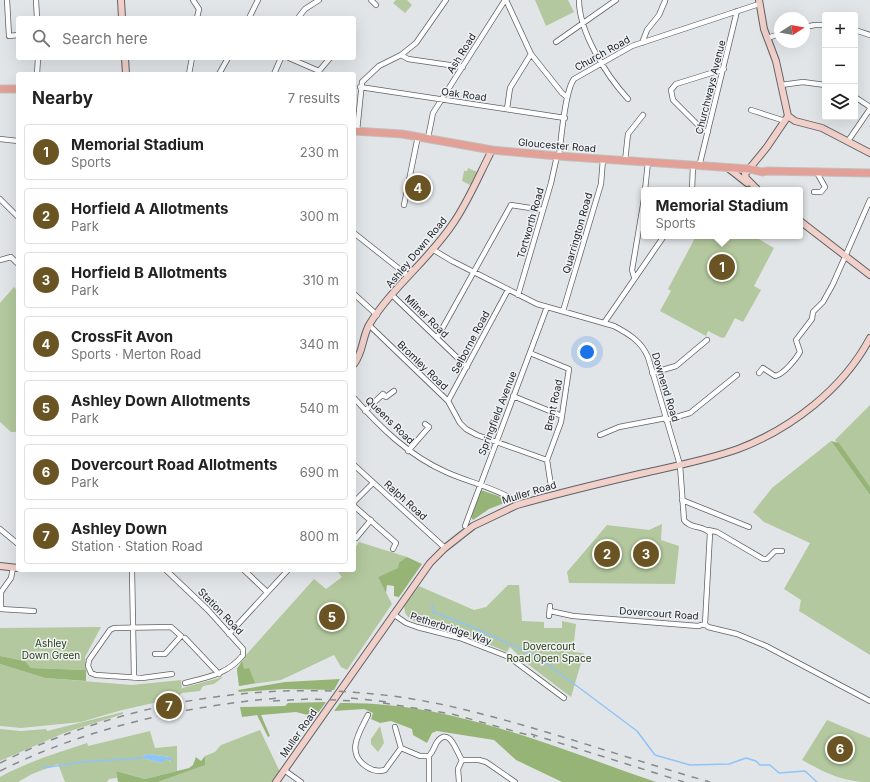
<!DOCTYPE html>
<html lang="en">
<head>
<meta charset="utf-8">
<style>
  :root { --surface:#fff; --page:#f6f6f6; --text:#222; --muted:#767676; --line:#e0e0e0; --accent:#6a5423 }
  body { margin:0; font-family:Inter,sans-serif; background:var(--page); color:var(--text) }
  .controls { position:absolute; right:12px; top:12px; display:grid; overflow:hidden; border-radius:4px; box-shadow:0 4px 16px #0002 }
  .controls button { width:36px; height:36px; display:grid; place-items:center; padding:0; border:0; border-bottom:1px solid var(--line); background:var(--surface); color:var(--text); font:20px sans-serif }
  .compass { position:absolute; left:774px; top:12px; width:36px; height:36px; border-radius:50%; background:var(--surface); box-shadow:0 4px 16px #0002; rotate:79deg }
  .you { position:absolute; left:587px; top:352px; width:14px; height:14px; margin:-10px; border:3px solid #fff; border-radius:50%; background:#1a73e8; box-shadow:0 0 0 6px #1a73e833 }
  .badge { display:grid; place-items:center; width:26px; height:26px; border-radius:50%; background:var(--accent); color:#fff; font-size:13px; font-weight:700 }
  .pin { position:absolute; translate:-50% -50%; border:2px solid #fff; box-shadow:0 1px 4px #0006 }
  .popup { position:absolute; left:641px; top:187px; width:162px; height:52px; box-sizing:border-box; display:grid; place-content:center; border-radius:4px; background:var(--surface); filter:drop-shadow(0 1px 3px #0005); font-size:13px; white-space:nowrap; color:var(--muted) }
  .popup b { font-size:15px; color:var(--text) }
  .popup::after { content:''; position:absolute; left:50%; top:100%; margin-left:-8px; border:8px solid transparent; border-top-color:var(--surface) }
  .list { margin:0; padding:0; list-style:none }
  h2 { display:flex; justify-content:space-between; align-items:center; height:52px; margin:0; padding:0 16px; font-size:17px }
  h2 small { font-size:13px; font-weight:400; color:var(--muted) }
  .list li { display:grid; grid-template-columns:26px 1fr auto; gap:12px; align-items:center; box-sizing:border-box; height:56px; margin:0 8px 8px; padding:0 8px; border:1px solid var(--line); border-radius:4px }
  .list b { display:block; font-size:15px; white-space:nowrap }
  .list p { margin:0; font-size:13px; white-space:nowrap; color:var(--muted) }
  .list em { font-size:13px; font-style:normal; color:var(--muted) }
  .icon { flex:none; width:22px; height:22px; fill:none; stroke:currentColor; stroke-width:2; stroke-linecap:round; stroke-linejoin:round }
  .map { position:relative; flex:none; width:870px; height:782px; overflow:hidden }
  .search { position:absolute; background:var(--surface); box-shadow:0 4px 16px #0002; left:16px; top:16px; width:340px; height:44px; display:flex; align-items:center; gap:10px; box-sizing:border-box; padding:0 14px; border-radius:4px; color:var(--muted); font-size:15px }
  .panel { position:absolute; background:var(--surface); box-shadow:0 4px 16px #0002; left:16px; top:72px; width:340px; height:500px; border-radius:4px }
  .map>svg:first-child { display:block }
</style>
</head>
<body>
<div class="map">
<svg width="870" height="782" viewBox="0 0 870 782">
  <rect width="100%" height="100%" fill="#e2e5e8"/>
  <!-- green -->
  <path fill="#b3c89e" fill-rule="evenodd" d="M396,0H407L412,5L405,13L393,3Z
    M535,0H568L574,12L546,26Z
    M468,168L477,172L470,185L462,181L464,171H467Z
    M696,236H758L757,238L774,248L754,286L761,290L743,322L735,318L725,337L722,338L708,331L706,336L660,311L671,291L668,289Z
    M14,287L18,291V432H11L0,422V303Z
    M870,405V490L835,440Z
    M831,441L870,495V655L799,611L801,600L784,589L810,543L764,522L753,512L772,488Z
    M662,524L661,540L679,546L675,584L569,583L567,572L607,525L649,530Z
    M359,542L407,557L399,568L378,577L392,604L347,670L341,667L334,655L281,680L239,686L237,669L246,655L314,579L326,589L342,577L338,572L339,570H354V549Z
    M508,585H519L522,621L544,622V628H562V621L576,624L573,652L584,653L571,697L525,662L510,647L507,652L464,634L416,622L409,618L405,613L404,606L419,586L474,610L486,607Z
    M101,627L85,657L86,670L31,668L25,661L0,656V628Z
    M0,664L45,678L132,685L181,680L182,690V688L223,677L214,684L203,686L200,691L182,693L176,698L122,710L81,722L21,728L0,726Z
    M123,712V714L64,733L0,761V729L21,731L46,729L47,731Z
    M827,720L870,738V782C842,782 826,773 802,760Z
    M380,726L384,743L378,752L371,744V739Z
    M260,730L280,772L272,782H158L204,765L205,756L215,752L221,745Z
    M150,731L155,748L177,746V771L145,779L116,771L117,778L109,779L107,782H65L58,764L32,774L18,782H0V777C27,762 57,753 87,743L88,746ZM148,754L170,757L171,762L167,759H163L162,763L142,758L143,756Z"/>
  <!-- forest -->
  <path fill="#96b476" d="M831,441L839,443L870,487V495Z
    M481,490L507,499V502L489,509L473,520L470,515Z
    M407,557L422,564L399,597L394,596V586L387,585L386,593L378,577L398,568L399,563Z
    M0,656L25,661L31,668L86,670V681L45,678L0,664Z
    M242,661L244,669L249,668L255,683L239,686L237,669Z
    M340,679L334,690L284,689L239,692L238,690L285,682Z
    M326,702L315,717L296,712L261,715L270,736L268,737L257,715L242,717L240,707L285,706L288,703Z
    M340,703C450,701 553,747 656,782H562L516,760L494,740L437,731L432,733L427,743L413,735L412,729L391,721L380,723L371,719L373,713L364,709L334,711Z
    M205,756V765L158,782H118L116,771L145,779L189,768L193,765L196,757L201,761Z"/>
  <!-- water -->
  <path fill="#8fc4f7" d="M148,754L170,757L173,762L166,759L162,763L142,758L143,756Z"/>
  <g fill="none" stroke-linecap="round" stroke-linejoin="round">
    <!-- stream -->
    <path stroke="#8fc4f7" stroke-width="1.5" d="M432,604L433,612L470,626L538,657L637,731L655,755L690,765L729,764L746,758L756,761L760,765H770L779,773L805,771L817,782
      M43,768L82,762L142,758"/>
    <!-- street casing -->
    <g stroke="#606265" stroke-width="6">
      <path id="street" d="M7,0L9,36L18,35
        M36,0L37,18
        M193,0L199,9L197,18
        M371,0L376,5
        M506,0L531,54L562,93L567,97
        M579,0C579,32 606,75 628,99
        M249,18L258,0
        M298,18L305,9L319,0
        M804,27L815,25H825
        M855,30L870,35
        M767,38L780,34
        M556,42L616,0
        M642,43L647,30L659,15L665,1
        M401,55L408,59L463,67
        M289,58L319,71L330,58
        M37,74L38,58
        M189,74L192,58
        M219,74L228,58
        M274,74L281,58
        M781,85L803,82L825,85
        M360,87L565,118
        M855,97L870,107
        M507,109L510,88L531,54
        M751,110L785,121
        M357,131L362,82L379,66L401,55L416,43L446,0
        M708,132L703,130L673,100L671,90L676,84L724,69
        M428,138L433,113L505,0
        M0,139L18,141
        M848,141L870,109
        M559,156C561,140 565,90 574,79L632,46L759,4
        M625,161L628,134L643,115
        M699,167L737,11
        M645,190L648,162
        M692,190L693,166
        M814,192H821L825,187L816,171
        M0,199L18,217
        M404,205L418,136
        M354,233L407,275
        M432,249L452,261L537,304L614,326C629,334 641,341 648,357L680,465L684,520C690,529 703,525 710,533L705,624
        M0,260L11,257L18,264
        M634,277L632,270L644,199
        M354,294L377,315
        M392,295L467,367
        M518,295L551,183L557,156
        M563,311L601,184L603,159
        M604,323L664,236
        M369,325L448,401L460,423L466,429L477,435L547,460
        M437,338L511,205L543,210
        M530,353L569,369L561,422L547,460L551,486
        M652,373L676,366L707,340
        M759,373L763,368L775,376C783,375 796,359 800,352L796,340L812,319L813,312L823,302L833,284L870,200
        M513,396L562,416
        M354,398C381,428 408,455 446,472C468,482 493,487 514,500
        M448,401L508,290
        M365,411L383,394L386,397L394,391
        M666,420L690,413L737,375
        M600,435L619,427L666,418
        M408,451L429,427L425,424
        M354,465L445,548
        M682,500L749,527
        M354,502L373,483
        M354,506L396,543L393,549
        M465,526L547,307
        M0,529L18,544
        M708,530L717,532L763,559H767L775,551H782
        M356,538L371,520
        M132,570L134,678
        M166,570L208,610L243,649V655C228,674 208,677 185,683
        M244,570L267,592
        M0,609L34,611
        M1,609V592L11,578L13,568
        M550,611L573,616L698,626L705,624L708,627L737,634L766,646L870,701
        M393,614L406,623L417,627L460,638L509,657L564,698
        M549,616L550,606
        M229,634L288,570
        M185,638L219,674
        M155,654H165L181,636L171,627L114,628L110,630L89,660L88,666L91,673L96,675L142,678L172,674
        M368,715C359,733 345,753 367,767C373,771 378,772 385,770L401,748L420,756H429C433,752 434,747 437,742C450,725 457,754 462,760
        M395,727L401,748
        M429,756V782
        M284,770L301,782
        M459,782L458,769L462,760H479L486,762L515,782"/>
    </g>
    <!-- secondary casing -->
    <g stroke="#606265" stroke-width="8">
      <path id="secondary" d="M121,0L122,18
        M759,0L764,29L776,61L788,116
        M125,58L126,74
        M788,116L795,121L822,128L870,153
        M728,168L747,183
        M758,190L746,178L745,174L767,147L788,116
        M800,221L870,275
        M354,364C363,353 362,338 369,325C392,287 430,259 454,222C469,200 480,173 492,150
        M0,566L18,568
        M276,782L430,563L445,548L473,526L517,505C559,493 601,483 644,473C675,466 707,460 738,449C791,429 843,389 870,338"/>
    </g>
    <!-- primary casing -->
    <g stroke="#c0c0c1" stroke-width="9">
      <path id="primary" d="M0,89H18
        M354,131L402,134L492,150L557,156L750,169L762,172L767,171L870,173"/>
    </g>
    <!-- street -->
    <use href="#street" stroke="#fff" stroke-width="4.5"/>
    <!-- secondary -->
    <use href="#secondary" stroke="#f1d0ca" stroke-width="6"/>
    <!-- primary -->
    <use href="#primary" stroke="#e2a096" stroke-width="7"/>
    <!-- rail -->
    <path stroke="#878a8c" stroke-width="1.5" stroke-dasharray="7 7" stroke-linecap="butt" d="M351,698L389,702
      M273,701L310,699L357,701
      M383,703L452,714L535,737
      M531,734L684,782
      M0,763C142,692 311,671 466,710C548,730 629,759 710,782
      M0,771C86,728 184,706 279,698"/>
  </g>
  <g text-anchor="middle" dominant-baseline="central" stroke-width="3" stroke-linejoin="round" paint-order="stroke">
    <!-- street labels -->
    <g font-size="10" fill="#1d1e20" stroke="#eff2f5">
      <text transform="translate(461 53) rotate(-58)">Ash Road</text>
      <text transform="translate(602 53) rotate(-29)">Church Road</text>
      <text transform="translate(710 87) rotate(-76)">Churchways Avenue</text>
      <text transform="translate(464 94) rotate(8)">Oak Road</text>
      <text transform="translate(557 145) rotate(5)">Gloucester Road</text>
      <text transform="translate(530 223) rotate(-74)">Tortworth Road</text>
      <text transform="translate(577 233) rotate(-74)">Quarrington Road</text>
      <text transform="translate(416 252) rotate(-50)">Ashley Down Road</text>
      <text transform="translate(427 316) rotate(44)">Milner Road</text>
      <text transform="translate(470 342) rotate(-62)">Selborne Road</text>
      <text transform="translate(423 365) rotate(44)">Bromley Road</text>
      <text transform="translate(666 387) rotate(73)">Downend Road</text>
      <text transform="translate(553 405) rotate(-78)">Brent Road</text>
      <text transform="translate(497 413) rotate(-69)">Springfield Avenue</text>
      <text transform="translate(390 420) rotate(44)">Queens Road</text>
      <text transform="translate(529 492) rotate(-17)">Muller Road</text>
      <text transform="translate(406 500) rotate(42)">Ralph Road</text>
      <text transform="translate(221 611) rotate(46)">Station Road</text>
      <text transform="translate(659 613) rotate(4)">Dovercourt Road</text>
      <text transform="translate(451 628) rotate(18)">Petherbridge Way</text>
      <text transform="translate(298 733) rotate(-55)">Muller Road</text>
    </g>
    <!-- park labels -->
    <g font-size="10" fill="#2a3d10" stroke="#eff2f5">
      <text x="51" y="643">Ashley<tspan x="51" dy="12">Down Green</tspan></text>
      <text x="549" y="646">Dovercourt<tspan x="549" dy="12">Road Open Space</tspan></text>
    </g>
  </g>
</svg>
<div class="controls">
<button>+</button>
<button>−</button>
<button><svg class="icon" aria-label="layers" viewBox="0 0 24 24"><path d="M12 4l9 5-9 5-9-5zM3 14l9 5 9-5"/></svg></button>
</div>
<svg class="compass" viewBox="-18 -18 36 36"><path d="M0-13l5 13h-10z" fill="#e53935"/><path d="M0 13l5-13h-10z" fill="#767676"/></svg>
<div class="you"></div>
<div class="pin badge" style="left:722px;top:267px">1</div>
<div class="popup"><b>Memorial Stadium</b>Sports</div>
<div class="pin badge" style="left:607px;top:554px">2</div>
<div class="pin badge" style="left:646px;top:554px">3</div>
<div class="pin badge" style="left:418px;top:188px">4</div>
<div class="pin badge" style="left:332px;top:617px">5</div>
<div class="pin badge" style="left:840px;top:749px">6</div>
<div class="pin badge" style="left:169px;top:706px">7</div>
<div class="search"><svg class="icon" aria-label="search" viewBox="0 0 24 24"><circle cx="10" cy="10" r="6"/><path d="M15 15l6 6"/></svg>Search here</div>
<section class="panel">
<h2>Nearby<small>7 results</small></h2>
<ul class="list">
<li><span class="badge">1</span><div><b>Memorial Stadium</b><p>Sports</p></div><em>230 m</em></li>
<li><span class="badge">2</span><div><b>Horfield A Allotments</b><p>Park</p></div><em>300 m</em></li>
<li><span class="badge">3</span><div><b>Horfield B Allotments</b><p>Park</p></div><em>310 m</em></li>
<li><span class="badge">4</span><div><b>CrossFit Avon</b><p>Sports · Merton Road</p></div><em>340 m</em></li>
<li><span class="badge">5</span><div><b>Ashley Down Allotments</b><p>Park</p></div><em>540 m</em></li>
<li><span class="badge">6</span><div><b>Dovercourt Road Allotments</b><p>Park</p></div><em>690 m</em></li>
<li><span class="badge">7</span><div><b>Ashley Down</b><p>Station · Station Road</p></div><em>800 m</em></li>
</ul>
</section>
</div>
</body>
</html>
